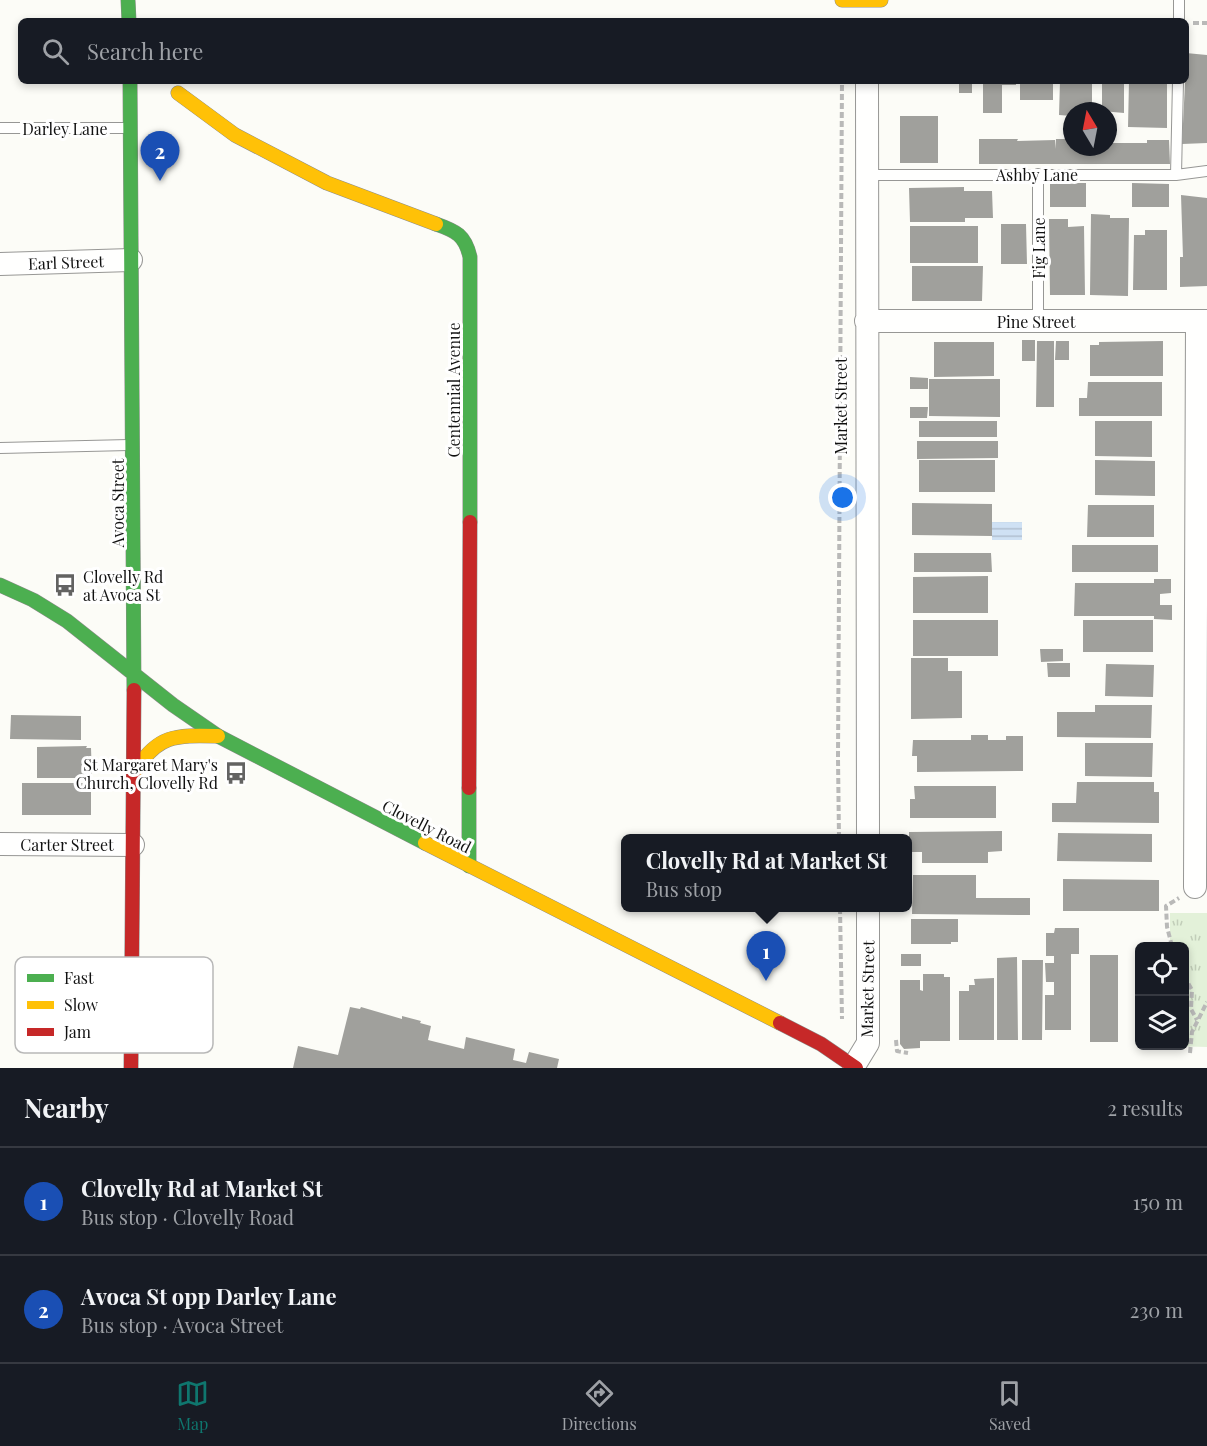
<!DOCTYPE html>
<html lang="en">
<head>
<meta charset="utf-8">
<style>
  :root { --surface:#171b24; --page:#20242c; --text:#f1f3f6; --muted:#9ea1a6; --line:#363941; --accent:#0f766e }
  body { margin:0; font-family:"Playfair Display",serif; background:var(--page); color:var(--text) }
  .controls { position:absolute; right:18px; bottom:18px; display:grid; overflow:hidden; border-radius:9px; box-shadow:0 3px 9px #0003 }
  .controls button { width:54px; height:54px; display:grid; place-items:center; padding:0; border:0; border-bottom:2px solid var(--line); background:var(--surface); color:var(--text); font:30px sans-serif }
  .compass { position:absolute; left:1063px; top:102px; width:54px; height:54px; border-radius:50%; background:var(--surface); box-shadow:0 3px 9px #0003; rotate:350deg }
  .you { position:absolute; left:843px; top:498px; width:21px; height:21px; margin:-15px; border:4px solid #fff; border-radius:50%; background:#1a73e8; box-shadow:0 0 0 9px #1a73e833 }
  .badge { display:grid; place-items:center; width:39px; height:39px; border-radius:50%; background:var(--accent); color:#fff; font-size:20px; font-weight:700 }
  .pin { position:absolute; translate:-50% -50px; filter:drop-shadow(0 2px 3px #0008) }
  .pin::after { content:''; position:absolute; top:32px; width:21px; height:18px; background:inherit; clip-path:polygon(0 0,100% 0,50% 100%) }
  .popup { position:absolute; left:621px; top:834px; width:291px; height:78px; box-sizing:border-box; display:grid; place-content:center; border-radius:9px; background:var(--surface); filter:drop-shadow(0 2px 4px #0005); font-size:20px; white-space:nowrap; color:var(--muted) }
  .popup b { font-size:22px; color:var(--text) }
  .popup::after { content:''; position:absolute; left:50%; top:100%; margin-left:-12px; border:12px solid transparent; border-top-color:var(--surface) }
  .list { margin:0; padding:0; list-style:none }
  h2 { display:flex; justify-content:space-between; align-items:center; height:78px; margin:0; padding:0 24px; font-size:26px }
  h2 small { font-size:20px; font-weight:400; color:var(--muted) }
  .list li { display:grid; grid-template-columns:39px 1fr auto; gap:18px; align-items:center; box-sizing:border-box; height:108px; padding:0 24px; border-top:2px solid var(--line) }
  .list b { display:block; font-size:22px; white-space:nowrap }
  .list p { margin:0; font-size:20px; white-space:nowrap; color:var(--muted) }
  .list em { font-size:20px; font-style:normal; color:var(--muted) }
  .icon { flex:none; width:33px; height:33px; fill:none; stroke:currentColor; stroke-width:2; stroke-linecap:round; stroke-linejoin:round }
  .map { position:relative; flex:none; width:1207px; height:1068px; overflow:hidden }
  .search { position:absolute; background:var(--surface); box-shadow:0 3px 9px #0003; left:18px; right:18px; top:18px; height:66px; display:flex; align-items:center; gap:15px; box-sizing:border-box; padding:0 21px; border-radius:9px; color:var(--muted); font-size:22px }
  .sheet { height:294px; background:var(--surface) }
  nav { display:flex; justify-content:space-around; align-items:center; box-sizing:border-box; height:84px; border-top:2px solid var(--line); background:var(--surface); font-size:16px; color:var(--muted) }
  nav a { display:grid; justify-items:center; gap:3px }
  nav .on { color:var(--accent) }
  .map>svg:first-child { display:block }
</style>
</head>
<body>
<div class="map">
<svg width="1207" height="1068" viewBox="0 0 1207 1068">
  <defs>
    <pattern id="grass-tufts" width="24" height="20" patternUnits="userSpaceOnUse" patternTransform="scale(1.5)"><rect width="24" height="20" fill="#e3f1d9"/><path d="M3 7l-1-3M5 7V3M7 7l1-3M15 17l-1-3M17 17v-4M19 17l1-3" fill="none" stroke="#c2ceb9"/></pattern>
    <pattern id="water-rules" width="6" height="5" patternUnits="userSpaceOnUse" patternTransform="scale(1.5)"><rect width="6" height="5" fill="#cfe1f4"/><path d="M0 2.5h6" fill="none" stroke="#b1c0d0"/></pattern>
  </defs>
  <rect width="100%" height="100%" fill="#fcfcf7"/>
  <!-- grass -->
  <path fill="url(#grass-tufts)" d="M1170,913H1207V1047L1169,1046H1184V946H1170Z"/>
  <!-- water -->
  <path fill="url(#water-rules)" d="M992,522H1022V540H992Z"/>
  <!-- building -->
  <path fill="#a0a09c" d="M1186,53L1207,55V143L1182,144L1185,83L1180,82L1186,81Z
    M959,81H972V93H959Z
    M983,81H1016V85H1002V113H983Z
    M1020,81H1053V100H1020Z
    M1060,81H1092V107L1079,106V111H1072V116L1059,115Z
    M1102,81H1124V113L1102,111Z
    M1129,81H1167V128L1128,127Z
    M900,116H938V163H900Z
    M979,139H1018L1017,141L1055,140V149L1056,139H1072V147H1108V143H1147V140H1169L1170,164H979Z
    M1068,183H1086V207H1050V184Z
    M1132,183L1169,184V207H1132Z
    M964,187V191H992L993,218H965V222H910L909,188Z
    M1181,195L1207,198V286L1180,287V257H1183Z
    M1091,214L1110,215V218H1129L1128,296L1090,295Z
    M1049,219H1068V227L1084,226L1085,295H1050Z
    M1001,224H1026L1027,264H1001Z
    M910,226H978V263H910Z
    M1145,230H1167V290H1133L1134,235H1145Z
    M912,266H983L982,301H912Z
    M1022,340H1035V361H1022Z
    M1037,341H1054V407H1036Z
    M1056,341H1069V360H1055Z
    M1163,341V376H1090V345H1099V342Z
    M934,342H994V376L934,377Z
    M910,377L928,378V389H910Z
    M929,379H1000V417L929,416Z
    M1088,382H1162V416H1079V398H1087Z
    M910,407H928L927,418H910Z
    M919,421H997V437H919Z
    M1095,421H1152V457L1095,456Z
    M917,441H998V458L917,459Z
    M919,460H995V492H919Z
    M1095,460L1155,461V496L1095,495Z
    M912,503L992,504V536L912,535Z
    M1088,505H1154V537H1087Z
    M1072,545H1158V572H1072Z
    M914,553H991L992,572H914Z
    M988,576V613H913V577Z
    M1154,579H1171V593L1160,594V605H1172V620L1154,619V616H1074L1075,583H1154Z
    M913,620H998V656H913Z
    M1083,620H1153V652H1083Z
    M1040,649H1063V661L1041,662Z
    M911,658H948V671H962V718L911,719Z
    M1047,663H1070V677H1048Z
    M1106,664L1154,665L1153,697L1105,696Z
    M1095,705H1152L1151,738L1057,737V712H1095Z
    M11,715L81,716V740L10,739Z
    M971,735H988V740H1006V736H1023V771L917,772V756H912L913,740H971Z
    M1085,743H1153L1152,777L1085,776Z
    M87,746L86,748H91L92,778H37V747Z
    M1077,782H1154V792H1159V823L1052,822V803H1076Z
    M22,783H91V815H22Z
    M914,786H996V818H910V799H915Z
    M1002,831V851L988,852V863H922V852H909V832Z
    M1058,833L1152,834V862L1057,861Z
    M913,875H976V898H1030V915L912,914Z
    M1063,879L1159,880V911H1063Z
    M911,919H958V942H951V944H911Z
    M1055,928H1079V954H1071V1030H1045V995H1054V982H1046L1045,963H1054V956H1046V933H1054Z
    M901,954H921V966H901Z
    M1090,955H1118V1042H1090Z
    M1017,957L1018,1040H997V958Z
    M1022,960H1043L1042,1040H1022Z
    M923,974H944V977H950V1041H920V1048L904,1049L900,1044V980H920V990L923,991Z
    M994,978V1040H959V991H969V985H975L974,979Z
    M350,1007L360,1009L361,1007L402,1019V1016L421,1021L420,1023L431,1026L428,1040L464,1049L466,1037L515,1049L513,1060L526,1063L529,1052L559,1059L557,1068H293L298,1046L338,1055Z"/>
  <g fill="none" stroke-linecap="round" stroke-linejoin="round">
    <!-- lane casing -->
    <g stroke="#979795" stroke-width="12">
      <path id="lane" d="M1179,21V0
        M0,128H129
        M1038,174V322
        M867,175H1176L1207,171
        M1176,175L1178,81
        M0,448L129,445"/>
    </g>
    <!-- street casing -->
    <g stroke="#979795" stroke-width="24">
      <path id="street" d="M867,81L868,838
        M0,264L131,260
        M866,321H1207
        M0,844L133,845
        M1195,887L1197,321
        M854,1066L868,1043V908"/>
    </g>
    <!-- fast casing -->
    <g stroke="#8d8d8b" stroke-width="15">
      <path id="fast" d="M128,0L129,21
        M130,81L134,690
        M436,224C456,231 465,235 470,257V522
        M0,585L33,600L67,621L173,705L218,736L425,843
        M469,866V788"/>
    </g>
    <!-- slow casing -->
    <g stroke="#8d8d8b" stroke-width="15">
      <path id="slow" d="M842,0H881
        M178,93L235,135L327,183L436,224
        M134,773C157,734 176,735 218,736
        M425,843L780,1023"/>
    </g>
    <!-- jam casing -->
    <g stroke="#8d8d8b" stroke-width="15">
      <path id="jam" d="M469,788L470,522
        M780,1023L821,1044L856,1068
        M131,1068L134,690"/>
    </g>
    <!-- path -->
    <path stroke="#b9b9b8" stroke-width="4" stroke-dasharray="6 3" stroke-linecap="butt" d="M1193,23H1207
      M839,838L838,758L842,81
      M840,908L842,1019
      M1172,946L1167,927L1166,906L1179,898
      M1184,976L1192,990L1191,1009L1197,1020
      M896,1040L897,1051L908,1053
      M1190,1053L1192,1032L1207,1002"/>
    <!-- lane -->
    <use href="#lane" stroke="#fffffe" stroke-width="10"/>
    <!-- street -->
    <use href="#street" stroke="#fffffe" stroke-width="22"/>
    <!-- fast -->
    <use href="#fast" stroke="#4caf50" stroke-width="14"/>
    <!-- slow -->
    <use href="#slow" stroke="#ffc107" stroke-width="14"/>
    <!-- jam -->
    <use href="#jam" stroke="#c62828" stroke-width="14"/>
  </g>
  <!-- icons -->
  <defs>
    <g id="bus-bare" transform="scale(1.8)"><path d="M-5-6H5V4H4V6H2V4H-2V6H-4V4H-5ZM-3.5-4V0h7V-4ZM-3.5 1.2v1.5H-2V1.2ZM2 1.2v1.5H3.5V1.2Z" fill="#636362" stroke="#fff" stroke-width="2.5" paint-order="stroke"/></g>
  </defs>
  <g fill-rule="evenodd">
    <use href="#bus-bare" x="65" y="585"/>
    <use href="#bus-bare" x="236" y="773"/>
  </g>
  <g text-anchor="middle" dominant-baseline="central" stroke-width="6" stroke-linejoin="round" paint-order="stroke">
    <!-- street labels -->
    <g font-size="16" fill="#111" stroke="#fff">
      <text x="65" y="128">Darley Lane</text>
      <text x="1037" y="174">Ashby Lane</text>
      <text transform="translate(1038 248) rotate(-90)">Fig Lane</text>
      <text transform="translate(66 262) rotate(-2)">Earl Street</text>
      <text x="1036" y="321">Pine Street</text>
      <text transform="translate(453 390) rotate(-90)">Centennial Avenue</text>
      <text transform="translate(840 406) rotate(-90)">Market Street</text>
      <text transform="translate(117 503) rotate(-90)">Avoca Street</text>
      <text transform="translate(427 826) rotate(27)">Clovelly Road</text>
      <text x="67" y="844">Carter Street</text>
      <text transform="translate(867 989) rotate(-89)">Market Street</text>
    </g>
    <!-- poi labels -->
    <g font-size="16" fill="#111" stroke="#fff" text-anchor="start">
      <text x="83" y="576">Clovelly Rd<tspan x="83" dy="18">at Avoca St</tspan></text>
      <text x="218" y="764" text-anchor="end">St Margaret Mary's<tspan x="218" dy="18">Church, Clovelly Rd</tspan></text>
    </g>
  </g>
  <!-- legend -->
  <rect x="15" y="957" width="198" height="96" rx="9" fill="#fff" stroke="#b8b8b8" stroke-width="1.5"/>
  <rect x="27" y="974" width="27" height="8" fill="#4caf50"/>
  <rect x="27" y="1001" width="27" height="8" fill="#ffc107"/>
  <rect x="27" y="1028" width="27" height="8" fill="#c62828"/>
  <g font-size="16" fill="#111">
    <text x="64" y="984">Fast</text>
    <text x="64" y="1011">Slow</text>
    <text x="64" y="1038">Jam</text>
  </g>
</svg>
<div class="controls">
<button><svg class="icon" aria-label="locate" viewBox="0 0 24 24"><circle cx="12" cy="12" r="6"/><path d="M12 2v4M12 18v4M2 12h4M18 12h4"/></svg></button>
<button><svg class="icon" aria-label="layers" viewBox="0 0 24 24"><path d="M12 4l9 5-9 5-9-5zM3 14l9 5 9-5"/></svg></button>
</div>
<svg class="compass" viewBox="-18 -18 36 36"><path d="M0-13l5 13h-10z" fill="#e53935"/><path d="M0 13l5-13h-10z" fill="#9ea1a6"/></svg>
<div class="you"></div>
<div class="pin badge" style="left:766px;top:981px;background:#1a4fb4">1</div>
<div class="popup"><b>Clovelly Rd at Market St</b>Bus stop</div>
<div class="pin badge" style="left:160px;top:181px;background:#1a4fb4">2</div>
<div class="search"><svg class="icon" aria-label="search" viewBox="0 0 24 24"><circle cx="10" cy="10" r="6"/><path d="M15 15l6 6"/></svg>Search here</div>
</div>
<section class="sheet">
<h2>Nearby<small>2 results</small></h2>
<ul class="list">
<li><span class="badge" style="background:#1a4fb4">1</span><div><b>Clovelly Rd at Market St</b><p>Bus stop · Clovelly Road</p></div><em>150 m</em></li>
<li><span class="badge" style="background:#1a4fb4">2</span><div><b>Avoca St opp Darley Lane</b><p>Bus stop · Avoca Street</p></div><em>230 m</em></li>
</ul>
</section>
<nav>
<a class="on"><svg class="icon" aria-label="map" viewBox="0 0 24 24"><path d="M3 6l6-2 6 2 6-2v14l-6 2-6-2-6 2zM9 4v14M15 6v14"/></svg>Map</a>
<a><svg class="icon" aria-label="directions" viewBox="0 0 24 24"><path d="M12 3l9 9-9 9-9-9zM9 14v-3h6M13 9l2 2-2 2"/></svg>Directions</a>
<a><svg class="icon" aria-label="saved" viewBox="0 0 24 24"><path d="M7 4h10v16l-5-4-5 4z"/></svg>Saved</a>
</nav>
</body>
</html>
